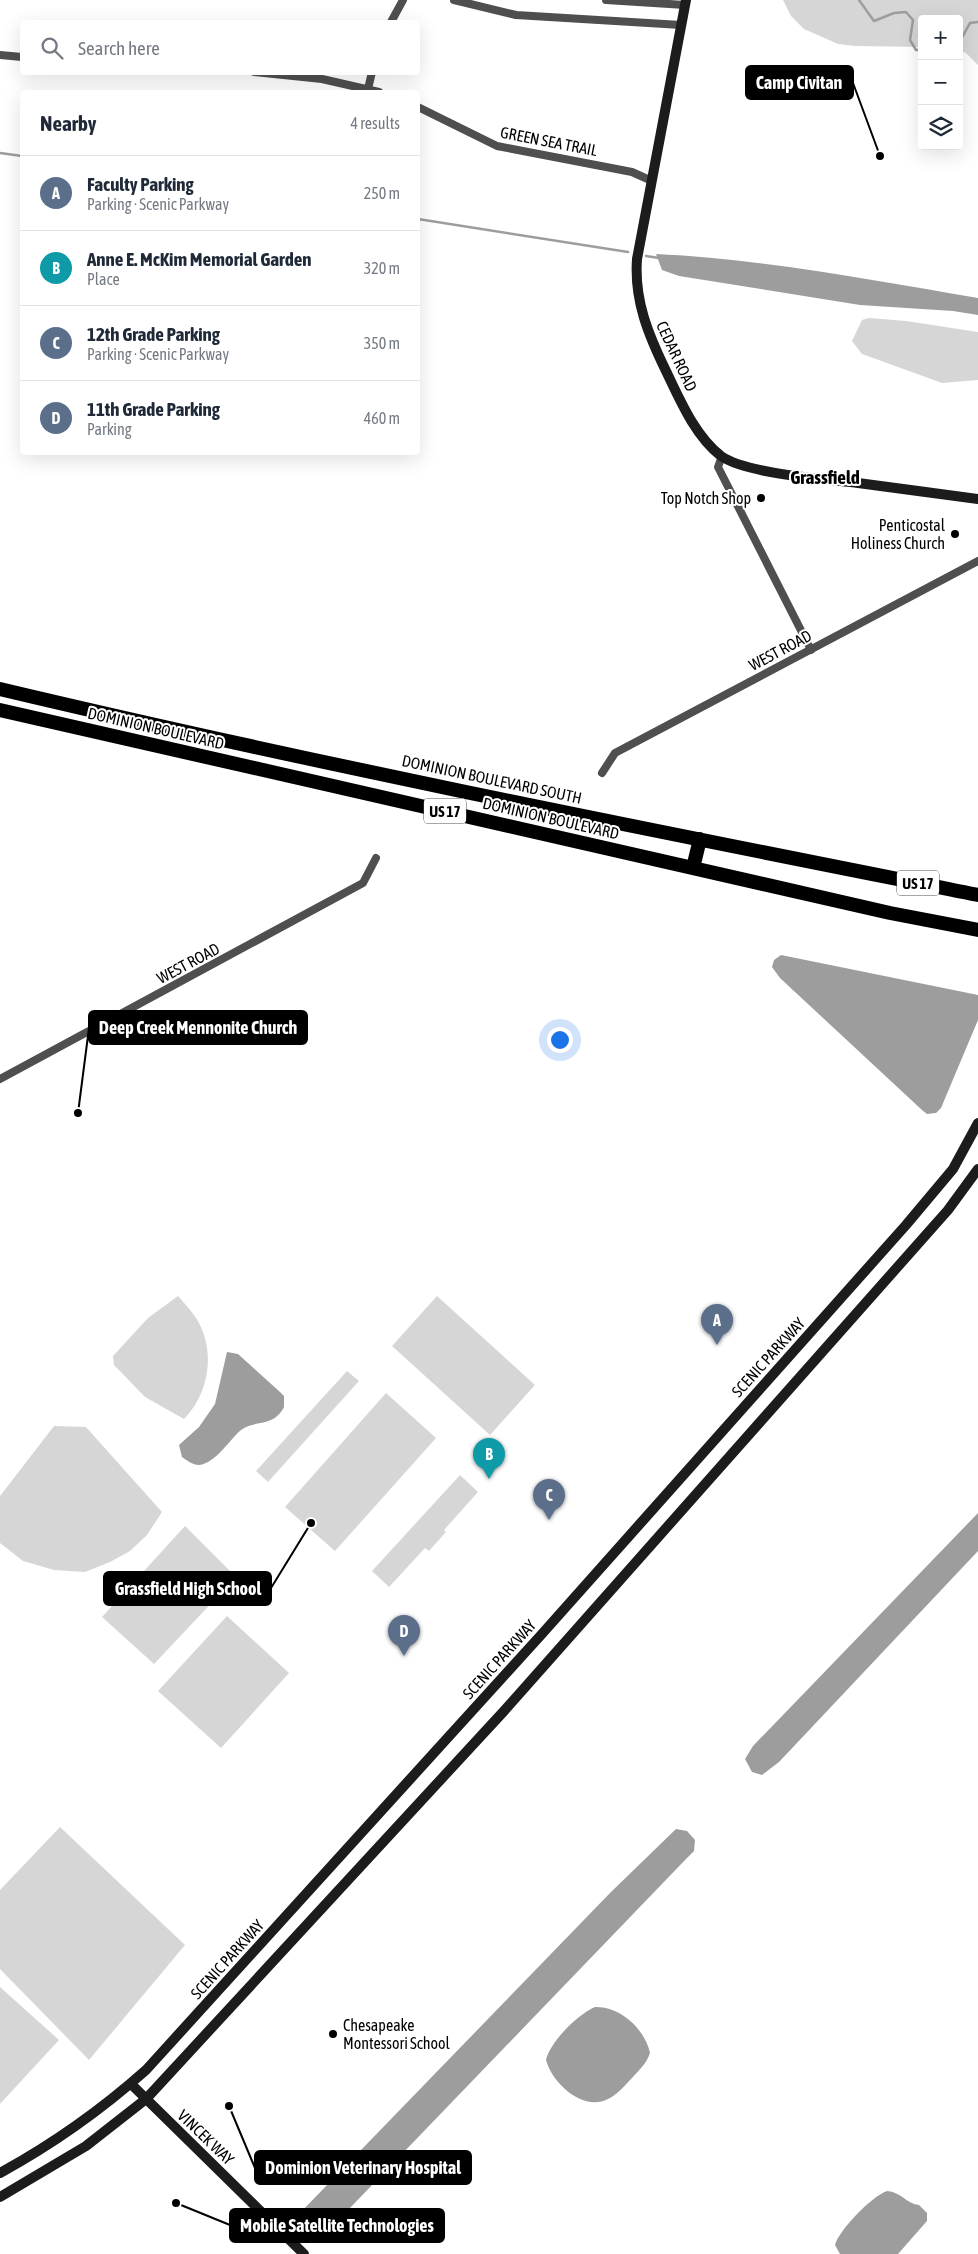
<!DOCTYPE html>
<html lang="en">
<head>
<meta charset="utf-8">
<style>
  :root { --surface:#fff; --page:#f2f2f3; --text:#1f2937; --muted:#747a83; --line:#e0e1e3; --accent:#000 }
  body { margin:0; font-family:"Asap Condensed",sans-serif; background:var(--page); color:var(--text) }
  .controls { position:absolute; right:15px; top:15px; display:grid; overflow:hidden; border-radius:5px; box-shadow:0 5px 20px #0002 }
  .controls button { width:45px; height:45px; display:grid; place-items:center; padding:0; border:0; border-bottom:1px solid var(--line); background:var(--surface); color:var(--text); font:25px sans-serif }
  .you { position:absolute; left:559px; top:1039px; width:18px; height:18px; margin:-12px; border:4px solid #fff; border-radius:50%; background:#1a73e8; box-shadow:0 0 0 8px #1a73e833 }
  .badge { display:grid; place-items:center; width:32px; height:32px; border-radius:50%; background:var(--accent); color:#fff; font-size:16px; font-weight:700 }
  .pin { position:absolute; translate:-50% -41px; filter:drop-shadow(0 1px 2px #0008) }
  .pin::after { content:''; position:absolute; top:26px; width:18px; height:15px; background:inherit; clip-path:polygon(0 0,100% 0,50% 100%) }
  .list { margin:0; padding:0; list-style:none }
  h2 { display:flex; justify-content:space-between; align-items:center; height:65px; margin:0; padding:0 20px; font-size:21px }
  h2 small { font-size:16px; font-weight:400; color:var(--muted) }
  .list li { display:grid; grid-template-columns:32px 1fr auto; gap:15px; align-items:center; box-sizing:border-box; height:75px; padding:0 20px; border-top:1px solid var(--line) }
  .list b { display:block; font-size:19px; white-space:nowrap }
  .list p { margin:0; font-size:16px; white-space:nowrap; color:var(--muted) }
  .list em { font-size:16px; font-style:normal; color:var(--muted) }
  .icon { flex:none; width:28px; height:28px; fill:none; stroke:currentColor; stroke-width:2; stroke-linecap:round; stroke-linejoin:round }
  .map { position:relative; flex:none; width:978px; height:2254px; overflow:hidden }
  .search { position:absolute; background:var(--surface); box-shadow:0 5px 20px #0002; left:20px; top:20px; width:400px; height:55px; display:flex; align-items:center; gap:12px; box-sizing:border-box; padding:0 18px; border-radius:5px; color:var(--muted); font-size:19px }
  .panel { position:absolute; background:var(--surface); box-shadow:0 5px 20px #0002; left:20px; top:90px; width:400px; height:365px; border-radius:5px }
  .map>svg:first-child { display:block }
</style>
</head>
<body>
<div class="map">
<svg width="978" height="2254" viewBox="0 0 978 2254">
  <rect width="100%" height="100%" fill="#fff"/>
  <!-- green -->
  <path fill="#d6d6d6" d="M783,0H978V65L966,53L959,50V19H922V47L855,46L838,44L804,29L791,16Z
    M869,318L906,321L978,332V380L942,383L862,354L852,341L862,320Z
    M178,1296C184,1303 191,1310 196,1318C216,1349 210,1393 184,1419L145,1397L114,1365L113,1356L148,1318Z
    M437,1296L535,1385L490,1435L392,1346Z
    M347,1371L359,1381L268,1482L256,1471Z
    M386,1393L436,1438L335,1551L285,1507Z
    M54,1426L86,1427L162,1512L147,1535L130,1551L110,1562L85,1572L54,1570L23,1561L0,1543V1496Z
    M460,1475L478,1492L444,1530L446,1532L429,1551L425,1548L389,1587L372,1571Z
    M185,1526L236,1577L154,1664L102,1617Z
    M227,1616L289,1673L221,1748L158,1691Z
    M60,1827L185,1945L89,2060L0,1969V1890Z
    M0,1987L59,2040L0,2104Z"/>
  <!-- water -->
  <path fill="#9d9d9d" d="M656,254C763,259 873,280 978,298V315L953,311L860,305L679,276L662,270Z
    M781,955L978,995V1020L941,1108L936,1113L927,1114L922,1110L780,978L772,967L774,960Z
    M227,1352L238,1354L280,1392L284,1396V1407C273,1428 256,1419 241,1430C229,1440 216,1463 199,1465C193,1465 186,1460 182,1457L179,1445L199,1427L215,1404Z
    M978,1513V1551L779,1762L762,1775L752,1772L745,1759L753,1746Z
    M676,1829L687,1831L695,1840L694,1851L687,1858L323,2236L313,2240L299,2228L295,2220L299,2214L611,1892Z
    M595,2007C620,2006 645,2029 650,2053C647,2063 639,2070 632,2078C625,2085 617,2095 608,2099C583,2112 552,2083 546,2060C550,2042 578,2014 595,2007Z
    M887,2191C901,2192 907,2204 919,2205L927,2213V2221L898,2254H840L835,2245C839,2230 872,2196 887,2191Z"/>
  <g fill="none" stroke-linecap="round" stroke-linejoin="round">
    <!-- stream -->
    <path stroke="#9d9d9d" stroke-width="2.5" d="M859,0L874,21L894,13L906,12L913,20L910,40L916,50H922
      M959,43L970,23L978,22
      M0,153L22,156
      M418,219L628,252
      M646,256L659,258"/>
    <!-- street -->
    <path stroke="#4f4f4f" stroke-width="8" d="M454,0L516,15L681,25
      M606,0L685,5
      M391,22L403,0
      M0,55L22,57
      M254,72L322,79L379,92
      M368,89L372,72
      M418,107L497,146L632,172L652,181
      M722,456L718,467L811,650
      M602,773L615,753L978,561
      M0,1079L363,883L376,858"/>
    <!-- secondary -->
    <path stroke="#1c1c1c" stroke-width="10" d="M686,0L637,259C634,300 648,334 666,371C680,400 695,436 721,456C747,474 825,479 858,483C898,488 938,494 978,499
      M131,2084L304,2254
      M0,2173C53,2144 101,2110 146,2070L541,1635L906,1225L953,1169L978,1123
      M0,2197L86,2146L146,2099L504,1711L948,1210L978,1169"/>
    <!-- highway -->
    <path stroke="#000" stroke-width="14" d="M0,689C324,766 651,830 978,895
      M0,710L890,913L978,930
      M693,868L700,839"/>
  </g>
  <!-- markers -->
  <g fill="#000" stroke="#fff" stroke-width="2">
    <circle cx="761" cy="498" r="5"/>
    <circle cx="955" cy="534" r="5"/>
    <circle cx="333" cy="2034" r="5"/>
  </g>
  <g text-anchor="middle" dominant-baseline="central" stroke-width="4" stroke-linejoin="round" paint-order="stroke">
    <!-- shield labels -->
    <g fill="#fff" stroke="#4c4c4c" stroke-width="1">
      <rect x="424" y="798.5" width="42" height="25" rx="4"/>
      <rect x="897" y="870.5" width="42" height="25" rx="4"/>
    </g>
    <g font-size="15" font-weight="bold" fill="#000">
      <text x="445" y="811">US 17</text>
      <text x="918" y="883">US 17</text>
    </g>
    <!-- street labels -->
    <g font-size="16" fill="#000" stroke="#fff">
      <text transform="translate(549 141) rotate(11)">GREEN SEA TRAIL</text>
      <text transform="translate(677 356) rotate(65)">CEDAR ROAD</text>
      <text transform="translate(780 650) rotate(-28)">WEST ROAD</text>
      <text transform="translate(156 728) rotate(13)">DOMINION BOULEVARD</text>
      <text transform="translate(492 779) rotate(12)">DOMINION BOULEVARD SOUTH</text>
      <text transform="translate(551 818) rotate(13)">DOMINION BOULEVARD</text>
      <text transform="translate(188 963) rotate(-28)">WEST ROAD</text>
      <text transform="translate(768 1357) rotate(-48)">SCENIC PARKWAY</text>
      <text transform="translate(499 1659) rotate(-48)">SCENIC PARKWAY</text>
      <text transform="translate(227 1959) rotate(-48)">SCENIC PARKWAY</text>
      <text transform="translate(206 2137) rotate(44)">VINCEK WAY</text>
    </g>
    <!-- poi labels -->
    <g font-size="16" fill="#000" stroke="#fff" text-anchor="end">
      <text x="751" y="498">Top Notch Shop</text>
      <text x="945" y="525">Penticostal<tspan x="945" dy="18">Holiness Church</tspan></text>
      <text x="343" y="2025" text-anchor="start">Chesapeake<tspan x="343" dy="18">Montessori School</tspan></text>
    </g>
    <!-- quarter labels -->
    <g font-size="19" font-weight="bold" fill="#000" stroke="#fff">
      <text x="825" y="477">Grassfield</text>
    </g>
  </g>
  <!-- callouts -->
  <path fill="none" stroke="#000" stroke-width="2" d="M880 156L853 83M78 1113L89 1028M311 1523L271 1588M229 2106L255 2168M176 2203L230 2225"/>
  <g fill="#000" stroke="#fff" stroke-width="2">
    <circle cx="880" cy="156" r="5"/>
    <circle cx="78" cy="1113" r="5"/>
    <circle cx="311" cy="1523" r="5"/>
    <circle cx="229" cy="2106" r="5"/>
    <circle cx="176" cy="2203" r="5"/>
  </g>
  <g fill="#000" stroke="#000" stroke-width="2">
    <rect x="746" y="66" width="107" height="33" rx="5"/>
    <rect x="89" y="1011" width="218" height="33" rx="5"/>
    <rect x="104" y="1572" width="167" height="33" rx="5"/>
    <rect x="255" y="2151" width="216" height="33" rx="5"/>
    <rect x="230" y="2209" width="214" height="33" rx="5"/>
  </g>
  <g font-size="18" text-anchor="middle" font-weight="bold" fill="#fff">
    <text x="799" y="89">Camp Civitan</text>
    <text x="198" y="1034">Deep Creek Mennonite Church</text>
    <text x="188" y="1595">Grassfield High School</text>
    <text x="363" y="2174">Dominion Veterinary Hospital</text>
    <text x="337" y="2232">Mobile Satellite Technologies</text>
  </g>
</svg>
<div class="controls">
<button>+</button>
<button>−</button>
<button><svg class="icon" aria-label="layers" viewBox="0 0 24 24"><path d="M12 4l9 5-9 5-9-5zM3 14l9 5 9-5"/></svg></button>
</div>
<div class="you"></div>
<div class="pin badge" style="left:717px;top:1345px;background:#5c6f8a">A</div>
<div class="pin badge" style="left:489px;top:1479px;background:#0f9aa8">B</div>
<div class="pin badge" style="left:549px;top:1520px;background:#5c6f8a">C</div>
<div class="pin badge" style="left:404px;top:1656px;background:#5c6f8a">D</div>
<div class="search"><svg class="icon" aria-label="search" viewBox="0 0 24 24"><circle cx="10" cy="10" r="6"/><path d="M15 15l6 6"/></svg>Search here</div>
<section class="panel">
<h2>Nearby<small>4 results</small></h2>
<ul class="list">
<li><span class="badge" style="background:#5c6f8a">A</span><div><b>Faculty Parking</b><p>Parking · Scenic Parkway</p></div><em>250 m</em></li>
<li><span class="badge" style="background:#0f9aa8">B</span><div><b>Anne E. McKim Memorial Garden</b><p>Place</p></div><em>320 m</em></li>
<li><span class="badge" style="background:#5c6f8a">C</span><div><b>12th Grade Parking</b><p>Parking · Scenic Parkway</p></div><em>350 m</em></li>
<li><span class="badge" style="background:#5c6f8a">D</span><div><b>11th Grade Parking</b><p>Parking</p></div><em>460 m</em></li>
</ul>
</section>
</div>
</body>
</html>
